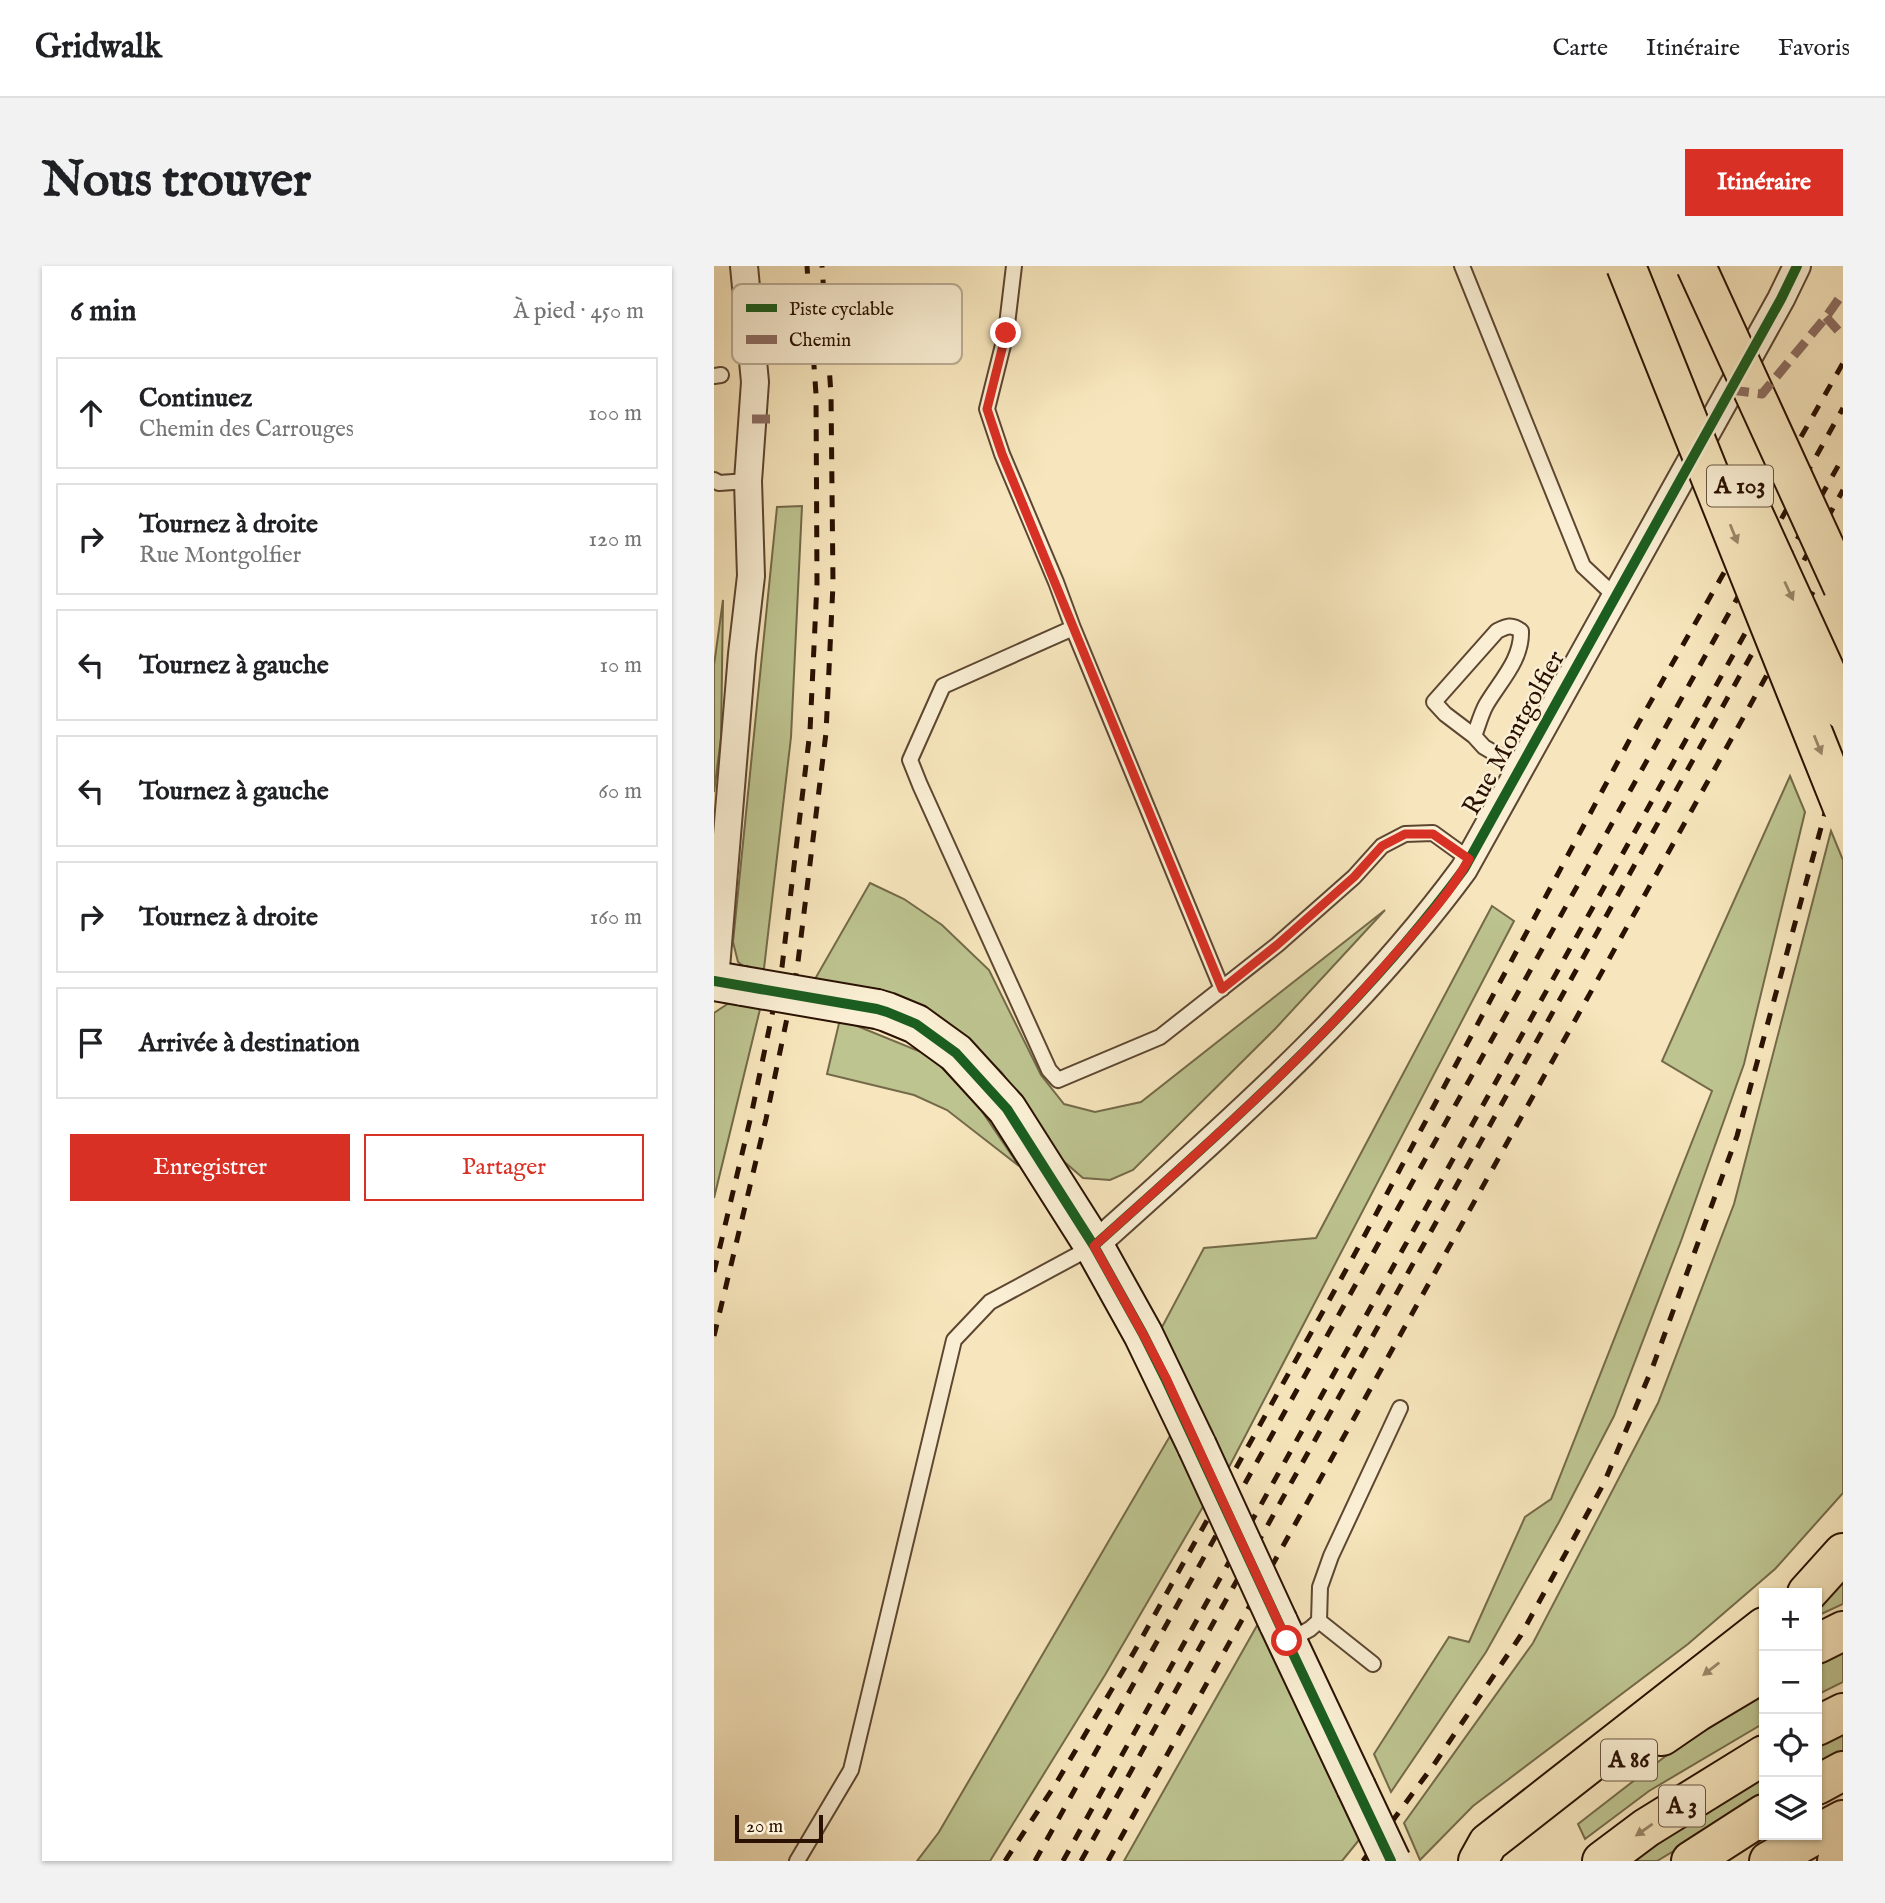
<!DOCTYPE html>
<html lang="fr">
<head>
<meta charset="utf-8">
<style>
  :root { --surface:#fff; --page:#f2f2f2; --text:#202124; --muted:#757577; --line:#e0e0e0; --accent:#d93025 }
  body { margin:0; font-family:"IM FELL English",serif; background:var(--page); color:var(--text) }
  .controls { position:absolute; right:21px; bottom:21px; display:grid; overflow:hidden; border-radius:0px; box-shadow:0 2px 5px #0004 }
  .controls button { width:63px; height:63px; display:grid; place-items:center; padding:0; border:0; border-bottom:2px solid var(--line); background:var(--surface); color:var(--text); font:35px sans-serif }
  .scale { position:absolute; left:21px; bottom:18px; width:88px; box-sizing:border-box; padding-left:7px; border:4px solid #2a1102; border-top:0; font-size:19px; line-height:24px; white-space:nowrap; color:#2a1102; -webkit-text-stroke:5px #faefd4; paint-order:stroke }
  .stop { position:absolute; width:21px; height:21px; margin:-16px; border:5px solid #d93025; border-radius:50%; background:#fff }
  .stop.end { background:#d93025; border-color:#fff; box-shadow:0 2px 7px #0008 }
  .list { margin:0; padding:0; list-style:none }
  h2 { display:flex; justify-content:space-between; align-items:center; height:91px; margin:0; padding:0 28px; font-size:30px }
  h2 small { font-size:23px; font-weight:400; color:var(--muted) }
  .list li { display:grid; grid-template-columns:46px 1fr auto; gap:21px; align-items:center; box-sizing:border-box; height:112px; margin:0 14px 14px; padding:0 14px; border:2px solid var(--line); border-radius:0px }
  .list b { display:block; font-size:26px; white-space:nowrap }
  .list p { margin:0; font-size:23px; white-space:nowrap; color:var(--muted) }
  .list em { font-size:23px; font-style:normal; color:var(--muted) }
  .actions { display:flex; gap:14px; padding:21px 28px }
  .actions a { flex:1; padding:16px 0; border:2px solid var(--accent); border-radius:0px; text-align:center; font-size:24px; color:var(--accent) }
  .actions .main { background:var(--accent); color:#fff }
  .icon { flex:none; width:38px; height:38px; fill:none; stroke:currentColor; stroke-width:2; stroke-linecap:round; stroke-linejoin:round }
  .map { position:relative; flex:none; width:1129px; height:1595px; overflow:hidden; border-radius:0px }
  header { display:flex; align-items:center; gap:42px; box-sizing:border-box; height:98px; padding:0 35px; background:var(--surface); border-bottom:2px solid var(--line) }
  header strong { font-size:33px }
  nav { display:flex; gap:38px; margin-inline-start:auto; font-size:24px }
  .intro { display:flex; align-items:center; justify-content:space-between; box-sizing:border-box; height:168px; padding:0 42px }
  h1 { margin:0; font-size:49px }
  .button { padding:18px 32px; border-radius:0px; background:var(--accent); color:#fff; font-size:24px; font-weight:700 }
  main { display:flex; gap:42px; padding:0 42px }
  aside { flex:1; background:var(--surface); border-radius:0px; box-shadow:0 2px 5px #0004 }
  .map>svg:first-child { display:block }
</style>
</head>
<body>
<header>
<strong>Gridwalk</strong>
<nav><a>Carte</a><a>Itinéraire</a><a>Favoris</a></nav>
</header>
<div class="intro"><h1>Nous trouver</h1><a class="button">Itinéraire</a></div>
<main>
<aside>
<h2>6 min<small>À pied · 450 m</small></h2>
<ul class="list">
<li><svg class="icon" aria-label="ahead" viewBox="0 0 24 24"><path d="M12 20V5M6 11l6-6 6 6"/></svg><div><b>Continuez</b><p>Chemin des Carrouges</p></div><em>100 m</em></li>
<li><svg class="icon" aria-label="right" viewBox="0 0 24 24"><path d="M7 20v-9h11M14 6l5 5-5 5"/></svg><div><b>Tournez à droite</b><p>Rue Montgolfier</p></div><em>120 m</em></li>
<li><svg class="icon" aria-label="left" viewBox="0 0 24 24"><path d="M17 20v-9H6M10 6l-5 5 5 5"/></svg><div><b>Tournez à gauche</b></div><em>10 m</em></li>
<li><svg class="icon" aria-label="left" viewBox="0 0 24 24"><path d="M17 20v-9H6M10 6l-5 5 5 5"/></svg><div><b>Tournez à gauche</b></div><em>60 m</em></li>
<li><svg class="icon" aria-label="right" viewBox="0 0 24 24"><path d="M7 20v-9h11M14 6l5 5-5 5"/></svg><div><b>Tournez à droite</b></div><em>160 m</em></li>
<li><svg class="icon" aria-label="arrive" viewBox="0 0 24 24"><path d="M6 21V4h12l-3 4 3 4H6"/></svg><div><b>Arrivée à destination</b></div></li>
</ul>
<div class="actions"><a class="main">Enregistrer</a><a>Partager</a></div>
</aside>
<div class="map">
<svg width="1129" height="1595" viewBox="0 0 1129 1595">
  <rect width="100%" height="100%" fill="#f7e6bd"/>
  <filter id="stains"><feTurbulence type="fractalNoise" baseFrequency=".00286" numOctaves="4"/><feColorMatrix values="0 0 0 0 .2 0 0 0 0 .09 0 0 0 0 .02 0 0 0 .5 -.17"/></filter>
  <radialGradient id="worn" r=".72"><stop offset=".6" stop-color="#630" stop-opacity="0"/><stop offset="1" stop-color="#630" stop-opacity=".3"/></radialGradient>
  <!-- green -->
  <path fill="#bdc490" stroke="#746a49" stroke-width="2" d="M88,240L77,471L49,711L41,709L24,696L19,676L63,241Z
    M9,334L7,472L0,526V399Z
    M1076,510L1091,546L1030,798L967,975L900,1150L845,1256L772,1386L677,1526L660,1488L735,1371L755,1376L811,1251L837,1233L998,825L948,795Z
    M1117,565L1129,594V1227L1061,1303L974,1378L759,1540L706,1594L690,1557L819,1377L944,1137L1020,938Z
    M156,617L190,633L228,659L275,704L327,809L350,838L381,846L427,836L671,644L561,763L419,904L396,914L369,912L347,893L288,807L254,772L212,743L97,720Z
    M778,640L800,655L514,1203L447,1063L490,982L602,972Z
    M21,733L48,735L0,932V747Z
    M126,753L217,790L265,841L305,900L233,844L200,829L113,808Z
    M456,1170L490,1239L391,1409L276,1595H203L225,1566Z
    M1129,1299V1338L1103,1350V1328Z
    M545,1356L649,1569L628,1595H410Z
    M1129,1385V1416L1103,1429V1399Z
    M1050,1427V1457L935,1525L871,1573L864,1558L953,1489Z
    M1129,1468V1486L1103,1501V1481Z
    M1050,1511V1531L943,1595H920L961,1566Z"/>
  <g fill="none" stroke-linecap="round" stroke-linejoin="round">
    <!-- lane casing -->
    <g stroke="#5d4631" stroke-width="18">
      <path id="lane" d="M300,0L292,67L273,143L288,188L342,316L359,362
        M748,0L869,300L902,331
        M0,110L7,109
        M0,214L5,217L34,215
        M760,470L731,448L720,436L783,365C793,360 798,358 807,365C808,394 786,415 772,439C767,448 764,460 760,470L770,481L806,502
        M508,723L359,362L229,420L196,494L206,519L335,804L344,814L446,771L563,679L640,611L668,580L691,568L719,567L755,593
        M605,1355L659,1398
        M574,1375L596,1363L605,1355L606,1321L617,1290L686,1142
        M83,1595L137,1504L240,1074L276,1036L378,981"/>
    </g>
    <!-- street casing -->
    <g stroke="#5d4631" stroke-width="30">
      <path id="street" d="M1,714L28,388L37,310L34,215L41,116L30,0
        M380,980C511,862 645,746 750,603L1067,33L1083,0"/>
    </g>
    <!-- secondary casing -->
    <g stroke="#2a1102" stroke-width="42">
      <path id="secondary" d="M0,715L29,720
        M163,743L173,746L202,758L242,787L293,843L380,980L429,1068L483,1180
        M564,1356L642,1521"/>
    </g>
    <!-- highway casing -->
    <g stroke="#2a1102" stroke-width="42">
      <path id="highway" d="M1093,1327L1129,1287
        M1103,1378L1129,1365
        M1103,1460L1129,1447
        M948,1470L983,1446L1050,1406
        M1103,1519L1129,1505
        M1103,1568L1129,1554
        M764,1595L774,1577L1050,1361
        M888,1595L932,1562L1050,1489
        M977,1595L1050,1548
        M1055,1595L1101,1569
        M1123,1595L1129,1592"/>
    </g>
    <!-- lane -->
    <use href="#lane" stroke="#faefd4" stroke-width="14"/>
    <!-- street -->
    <use href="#street" stroke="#faefd4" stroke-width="26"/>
    <!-- secondary -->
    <use href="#secondary" stroke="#faefd4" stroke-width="38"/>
    <!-- highway -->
    <use href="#highway" stroke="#f7e6bd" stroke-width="38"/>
    <!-- rail -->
    <path stroke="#2a1102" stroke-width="5" stroke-dasharray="12 12" stroke-linecap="butt" d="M0,1006L37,850L68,701L96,465L103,317L102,128L93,0
      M0,1070L52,853L83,704L112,467L119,318L117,128L108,0
      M291,1595L341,1519L420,1386L638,993L924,458L1129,97
      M321,1595L1129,142
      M349,1595L1129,191
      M367,1595L1129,224
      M394,1595L1129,272
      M649,1595L721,1497L807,1369L890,1217L939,1100L1023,870L1129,481"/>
    <!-- secondary-bridge casing -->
    <g stroke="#2a1102" stroke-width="42" stroke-linecap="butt">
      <path id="secondary-bridge" d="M29,720L163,743
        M483,1180L564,1356
        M642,1521L677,1595"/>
    </g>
    <!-- highway-bridge casing -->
    <g stroke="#2a1102" stroke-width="42" stroke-linecap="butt">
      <path id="highway-bridge" d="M912,0L1129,542
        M982,0L1129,321
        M1027,221L1129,444"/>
    </g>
    <!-- secondary-bridge -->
    <use href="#secondary-bridge" stroke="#faefd4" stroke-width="38"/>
    <!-- highway-bridge -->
    <use href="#highway-bridge" stroke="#f7e6bd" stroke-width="38"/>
    <!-- quiet -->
    <path stroke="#8d6e63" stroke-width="9" stroke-dasharray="18 9" stroke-linecap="butt" d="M1112,51L1129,70
      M1017,124L1048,128L1112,51L1129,27
      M38,153H64"/>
    <!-- cycleway casing -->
    <g stroke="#faefd4" stroke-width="15">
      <path id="cycleway" d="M0,715L163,743L173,746L202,758L242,787L293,843L380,980L429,1068L451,1112L573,1375L677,1595
        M380,980C511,862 645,746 750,603L1067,33L1083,0"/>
    </g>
    <!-- cycleway -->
    <use href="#cycleway" stroke="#1b5e20" stroke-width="10"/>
  </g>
  <!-- one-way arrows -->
  <defs><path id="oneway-solid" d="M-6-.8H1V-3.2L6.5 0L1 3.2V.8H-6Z" transform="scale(1.75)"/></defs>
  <g fill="#9b8669">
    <use href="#oneway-solid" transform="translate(1020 268) rotate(68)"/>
    <use href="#oneway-solid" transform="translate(1075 325) rotate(65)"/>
    <use href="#oneway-solid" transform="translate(1104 479) rotate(68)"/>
    <use href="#oneway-solid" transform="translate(997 1403) rotate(142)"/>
    <use href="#oneway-solid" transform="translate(930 1564) rotate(145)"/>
  </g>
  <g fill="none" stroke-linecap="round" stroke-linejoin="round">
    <!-- route -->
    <path stroke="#d93025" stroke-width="9" d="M292,67L273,143L288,188L508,723L563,679L640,611L668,580L691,568H719L755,593C734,631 704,662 676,694C586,798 482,888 380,980L429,1068L452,1112L573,1375"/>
  </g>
  <g text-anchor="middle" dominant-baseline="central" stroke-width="5" stroke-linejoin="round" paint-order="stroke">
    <!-- shield labels -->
    <g fill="#faefd4" stroke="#685441" stroke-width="2">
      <rect x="993" y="199.5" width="66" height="41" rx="5"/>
      <rect x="887" y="1473.5" width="56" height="41" rx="5"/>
      <rect x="945" y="1519.5" width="46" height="41" rx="5"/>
    </g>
    <g font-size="24" font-weight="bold" fill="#2a1102">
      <text x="1026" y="220">A 103</text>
      <text x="915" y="1494">A 86</text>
      <text x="968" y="1540">A 3</text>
    </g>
    <!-- street labels -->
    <g font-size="26" fill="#2a1102" stroke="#faefd4">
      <text transform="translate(800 467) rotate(-61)">Rue Montgolfier</text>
    </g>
  </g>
  <!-- legend -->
  <rect x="18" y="18" width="230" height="80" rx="10" fill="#faefd4" stroke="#bcac95" stroke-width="2"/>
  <rect x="32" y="38" width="31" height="8" fill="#1b5e20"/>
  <rect x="32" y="69" width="31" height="9" fill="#8d6e63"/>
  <g font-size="19" fill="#2a1102">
    <text x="75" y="49">Piste cyclable</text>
    <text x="75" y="80">Chemin</text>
  </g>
  <rect width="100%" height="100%" filter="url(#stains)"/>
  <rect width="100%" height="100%" fill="url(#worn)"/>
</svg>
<div class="controls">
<button>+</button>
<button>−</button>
<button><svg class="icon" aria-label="locate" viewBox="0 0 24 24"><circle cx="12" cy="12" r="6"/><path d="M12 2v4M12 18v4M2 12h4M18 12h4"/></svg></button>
<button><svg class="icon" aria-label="layers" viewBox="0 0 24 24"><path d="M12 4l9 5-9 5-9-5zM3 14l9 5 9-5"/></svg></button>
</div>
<div class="scale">20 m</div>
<div class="stop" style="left:573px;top:1375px"></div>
<div class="stop end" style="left:292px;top:67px"></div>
</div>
</main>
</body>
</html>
